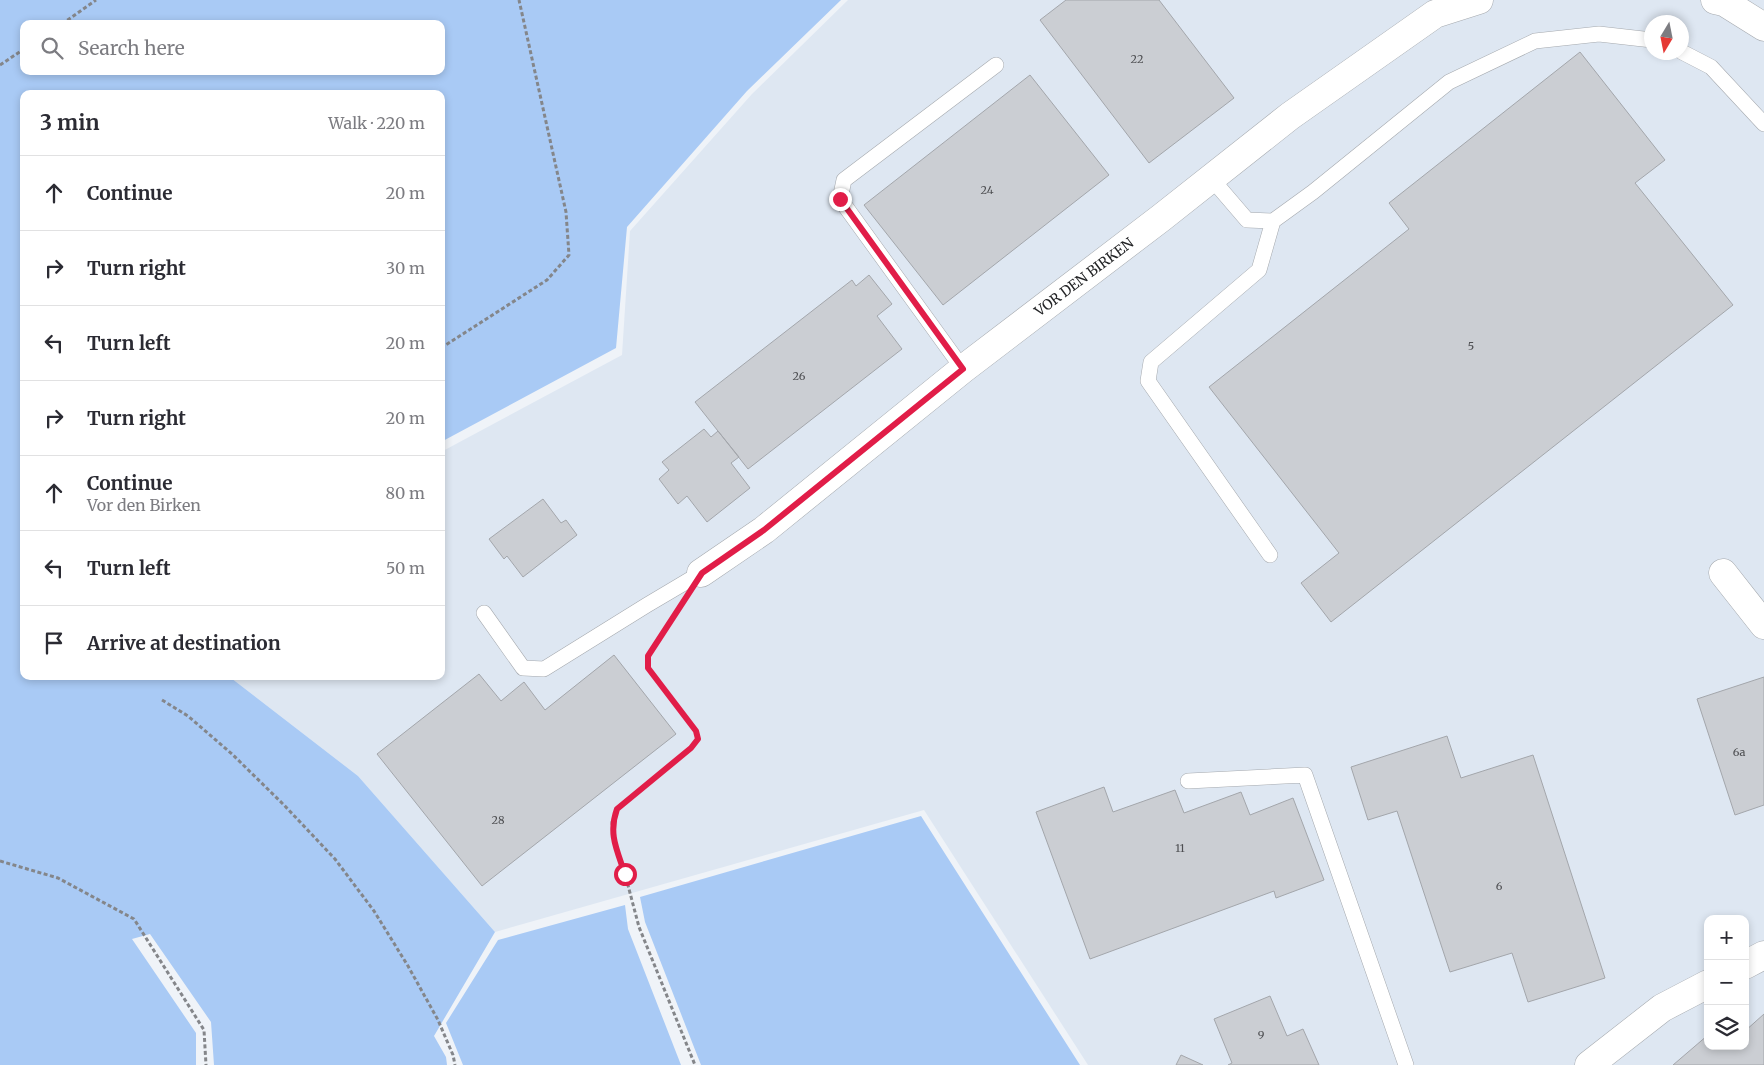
<!DOCTYPE html>
<html lang="en">
<head>
<meta charset="utf-8">
<style>
  :root { --surface:#fff; --page:#f7f7f7; --text:#2b2b33; --muted:#7c7c81; --line:#e1e1e2 }
  body { margin:0; font-family:Merriweather,serif; background:var(--page); color:var(--text) }
  .controls { position:absolute; right:15px; bottom:15px; display:grid; overflow:hidden; border-radius:10px; box-shadow:0 2px 8px #0003 }
  .controls button { width:45px; height:45px; display:grid; place-items:center; padding:0; border:0; border-bottom:1px solid var(--line); background:var(--surface); color:var(--text); font:25px sans-serif }
  .compass { position:absolute; left:1644px; top:15px; width:45px; height:45px; border-radius:50%; background:var(--surface); box-shadow:0 2px 8px #0003; rotate:190deg }
  .stop { position:absolute; width:15px; height:15px; margin:-11px; border:4px solid #e11d48; border-radius:50%; background:#fff }
  .stop.end { background:#e11d48; border-color:#fff; box-shadow:0 1px 5px #0008 }
  .list { margin:0; padding:0; list-style:none }
  h2 { display:flex; justify-content:space-between; align-items:center; height:65px; margin:0; padding:0 20px; font-size:21px }
  h2 small { font-size:16px; font-weight:400; color:var(--muted) }
  .list li { display:grid; grid-template-columns:32px 1fr auto; gap:15px; align-items:center; box-sizing:border-box; height:75px; padding:0 20px; border-top:1px solid var(--line) }
  .list b { display:block; font-size:19px; white-space:nowrap }
  .list p { margin:0; font-size:16px; white-space:nowrap; color:var(--muted) }
  .list em { font-size:16px; font-style:normal; color:var(--muted) }
  .icon { flex:none; width:28px; height:28px; fill:none; stroke:currentColor; stroke-width:2; stroke-linecap:round; stroke-linejoin:round }
  .map { position:relative; flex:none; width:1764px; height:1065px; overflow:hidden }
  .search { position:absolute; background:var(--surface); box-shadow:0 2px 8px #0003; left:20px; top:20px; width:425px; height:55px; display:flex; align-items:center; gap:12px; box-sizing:border-box; padding:0 18px; border-radius:10px; color:var(--muted); font-size:19px }
  .panel { position:absolute; background:var(--surface); box-shadow:0 2px 8px #0003; left:20px; top:90px; width:425px; height:590px; border-radius:10px }
  .map>svg:first-child { display:block }
</style>
</head>
<body>
<div class="map">
<svg width="1764" height="1065" viewBox="0 0 1764 1065">
  <rect width="100%" height="100%" fill="#eff3f8"/>
  <!-- built -->
  <path fill="#dee7f2" fill-rule="evenodd" d="M848,0H1764V1065H1088L924,810L495,932L358,776L231,678L233,676H441V452L622,355L630,231L752,94ZM1652,22H1682V52H1652ZM1708,919H1745V1046H1708Z"/>
  <!-- green -->
  <path fill="#a9caf5" fill-rule="evenodd" d="M0,0H841L747,91L627,227L616,348L441,442V94H24V676H233L231,678L358,776L495,932L434,1036L446,1057L447,1065H214L211,1022L150,934L132,939L196,1033V1065H0ZM24,24H441V71H24Z
    M921,816L1080,1065H701L645,922L640,897Z
    M625,905L628,929L681,1065H463L446,1023L498,940Z"/>
  <!-- building -->
  <path fill="#cbced3" stroke="#a3a6ab" d="M1066,0H1159L1234,98L1149,163L1040,20Z
    M1580,52L1665,160L1635,183L1733,305L1331,622L1301,583L1339,553L1209,387L1409,229L1389,203Z
    M1030,75L1109,175L943,305L864,205Z
    M869,275L892,304L877,316L902,349L748,469L695,402L852,280L856,286Z
    M704,429L711,437L718,431L739,457L731,463L750,488L707,522L687,496L678,504L659,479L669,470L662,462Z
    M543,499L561,523L566,520L577,535L523,577L507,556L504,559L489,539Z
    M614,655L676,734L482,886L377,754L479,674L501,701L524,682L545,710Z
    M1764,677V805L1735,815L1697,699Z
    M1447,736L1461,778L1533,755L1605,978L1528,1002L1512,953L1450,972L1397,811L1368,820L1351,767Z
    M1104,787L1113,812L1175,790L1184,813L1241,792L1250,815L1293,798L1324,880L1276,898L1274,891L1090,959L1036,812Z
    M1270,996L1287,1036L1303,1029L1319,1065H1228L1232,1063L1214,1019Z
    M1764,1014V1065H1673L1708,1035V1046H1745V1031Z
    M1181,1055L1203,1065H1176Z"/>
  <g fill="none" stroke-linecap="round" stroke-linejoin="round">
    <!-- service casing -->
    <g stroke="#a5a9ae" stroke-width="16">
      <path id="service" d="M1682,52L1711,67L1764,124
        M1211,178L1247,220L1273,221L1313,192L1449,82L1535,41L1599,34L1652,40
        M963,369L840,199L844,180L996,65
        M1270,555L1148,381L1151,362L1259,270L1273,221
        M484,613L523,668L544,669L647,605L701,573
        M1188,781L1305,775L1406,1065"/>
    </g>
    <!-- minor casing -->
    <g stroke="#a5a9ae" stroke-width="29">
      <path id="minor" d="M1715,0L1724,2L1764,27
        M701,573L764,530L963,369L1161,218L1290,116L1435,14L1479,0
        M1723,573L1764,625
        M1745,965L1764,955
        M1589,1065L1662,1008L1708,984"/>
    </g>
    <!-- path -->
    <path stroke="#84868a" stroke-width="3" stroke-dasharray="4 2.5" stroke-linecap="butt" d="M62,24L96,0
      M0,65L24,49
      M441,348L547,280L569,255L566,212L519,0
      M674,616L648,656L649,668L696,731L698,739L691,748L617,809L612,822L613,837L625,874L639,927L695,1065
      M162,700L188,716L232,754L284,805L335,859L374,911L408,966L438,1020L453,1055L455,1065
      M0,861L58,878L134,919L204,1030L206,1065"/>
    <!-- service -->
    <use href="#service" stroke="#fff" stroke-width="15"/>
    <!-- minor -->
    <use href="#minor" stroke="#fff" stroke-width="28"/>
  </g>
  <g fill="none" stroke-linecap="round" stroke-linejoin="round">
    <!-- route -->
    <path stroke="#e11d48" stroke-width="6" d="M625,874C617,850 608,834 617,809L691,748L698,739L696,731L648,668V656L702,573L764,530L963,369L840,199"/>
  </g>
  <g text-anchor="middle" dominant-baseline="central" stroke-width="5" stroke-linejoin="round" paint-order="stroke">
    <!-- number labels -->
    <g font-size="11" fill="#4d4e51">
      <text x="1137" y="59">22</text>
      <text x="987" y="190">24</text>
      <text x="1471" y="346">5</text>
      <text x="799" y="376">26</text>
      <text x="1739" y="752">6a</text>
      <text x="498" y="820">28</text>
      <text x="1180" y="848">11</text>
      <text x="1499" y="886">6</text>
      <text x="1261" y="1035">9</text>
    </g>
    <!-- street labels -->
    <g font-size="14" fill="#232426" stroke="#fff">
      <text transform="translate(1084 277) rotate(-37)">VOR DEN BIRKEN</text>
    </g>
  </g>
</svg>
<div class="controls">
<button>+</button>
<button>−</button>
<button><svg class="icon" aria-label="layers" viewBox="0 0 24 24"><path d="M12 4l9 5-9 5-9-5zM3 14l9 5 9-5"/></svg></button>
</div>
<svg class="compass" viewBox="-18 -18 36 36"><path d="M0-13l5 13h-10z" fill="#e53935"/><path d="M0 13l5-13h-10z" fill="#7c7c81"/></svg>
<div class="stop" style="left:625px;top:874px"></div>
<div class="stop end" style="left:840px;top:199px"></div>
<div class="search"><svg class="icon" aria-label="search" viewBox="0 0 24 24"><circle cx="10" cy="10" r="6"/><path d="M15 15l6 6"/></svg>Search here</div>
<section class="panel">
<h2>3 min<small>Walk · 220 m</small></h2>
<ul class="list">
<li><svg class="icon" aria-label="ahead" viewBox="0 0 24 24"><path d="M12 20V5M6 11l6-6 6 6"/></svg><div><b>Continue</b></div><em>20 m</em></li>
<li><svg class="icon" aria-label="right" viewBox="0 0 24 24"><path d="M7 20v-9h11M14 6l5 5-5 5"/></svg><div><b>Turn right</b></div><em>30 m</em></li>
<li><svg class="icon" aria-label="left" viewBox="0 0 24 24"><path d="M17 20v-9H6M10 6l-5 5 5 5"/></svg><div><b>Turn left</b></div><em>20 m</em></li>
<li><svg class="icon" aria-label="right" viewBox="0 0 24 24"><path d="M7 20v-9h11M14 6l5 5-5 5"/></svg><div><b>Turn right</b></div><em>20 m</em></li>
<li><svg class="icon" aria-label="ahead" viewBox="0 0 24 24"><path d="M12 20V5M6 11l6-6 6 6"/></svg><div><b>Continue</b><p>Vor den Birken</p></div><em>80 m</em></li>
<li><svg class="icon" aria-label="left" viewBox="0 0 24 24"><path d="M17 20v-9H6M10 6l-5 5 5 5"/></svg><div><b>Turn left</b></div><em>50 m</em></li>
<li><svg class="icon" aria-label="arrive" viewBox="0 0 24 24"><path d="M6 21V4h12l-3 4 3 4H6"/></svg><div><b>Arrive at destination</b></div></li>
</ul>
</section>
</div>
</body>
</html>
